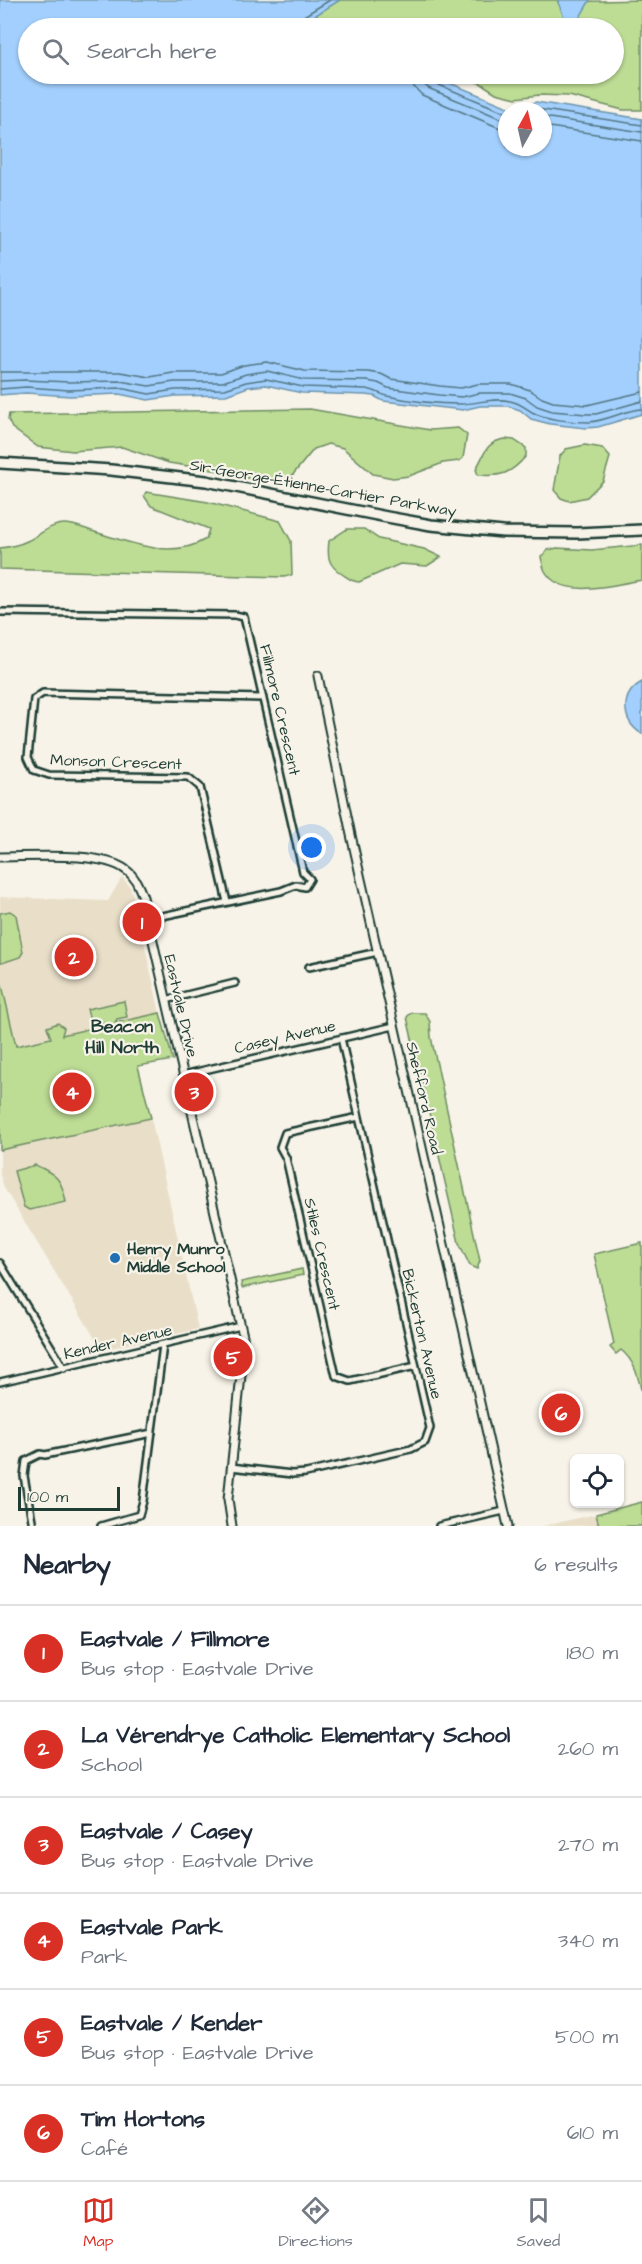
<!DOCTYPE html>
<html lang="en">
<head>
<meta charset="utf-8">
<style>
  :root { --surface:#fff; --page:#f6f6f7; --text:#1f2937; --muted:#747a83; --line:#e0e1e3; --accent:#d93025 }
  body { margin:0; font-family:"Architects Daughter",sans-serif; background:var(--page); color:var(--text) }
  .controls { position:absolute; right:18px; bottom:18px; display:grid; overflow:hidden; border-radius:9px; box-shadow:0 2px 4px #0004 }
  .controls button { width:54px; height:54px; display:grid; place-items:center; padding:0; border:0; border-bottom:2px solid var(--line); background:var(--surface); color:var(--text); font:30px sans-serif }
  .compass { position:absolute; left:498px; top:102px; width:54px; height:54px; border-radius:50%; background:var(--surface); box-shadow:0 2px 4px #0004; rotate:8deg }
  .scale { position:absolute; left:18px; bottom:15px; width:102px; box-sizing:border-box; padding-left:6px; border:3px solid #1f3d34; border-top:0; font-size:16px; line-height:21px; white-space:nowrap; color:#1f3d34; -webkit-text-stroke:4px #f7f3e8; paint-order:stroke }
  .you { position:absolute; left:312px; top:848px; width:21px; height:21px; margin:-15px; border:4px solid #fff; border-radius:50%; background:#1a73e8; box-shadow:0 0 0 9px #1a73e833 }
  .badge { display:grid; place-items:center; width:39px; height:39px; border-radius:50%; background:var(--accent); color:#fff; font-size:20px; font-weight:700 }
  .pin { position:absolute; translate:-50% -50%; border:3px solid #fff; box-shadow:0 2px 6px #0006 }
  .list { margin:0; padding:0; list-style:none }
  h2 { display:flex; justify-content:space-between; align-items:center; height:78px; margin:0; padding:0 24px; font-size:26px }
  h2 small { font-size:20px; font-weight:400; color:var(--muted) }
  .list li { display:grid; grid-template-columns:39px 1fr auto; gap:18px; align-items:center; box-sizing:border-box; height:96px; padding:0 24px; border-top:2px solid var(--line) }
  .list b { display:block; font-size:22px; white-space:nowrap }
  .list p { margin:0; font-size:20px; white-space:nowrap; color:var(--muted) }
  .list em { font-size:20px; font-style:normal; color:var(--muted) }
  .icon { flex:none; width:33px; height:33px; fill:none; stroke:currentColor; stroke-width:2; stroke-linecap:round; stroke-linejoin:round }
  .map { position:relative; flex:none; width:642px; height:1526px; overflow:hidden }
  .search { position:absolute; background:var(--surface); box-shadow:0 2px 4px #0004; left:18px; right:18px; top:18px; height:66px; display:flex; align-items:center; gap:15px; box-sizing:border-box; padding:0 21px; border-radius:33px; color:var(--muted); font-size:22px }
  .sheet { height:654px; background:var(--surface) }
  nav { display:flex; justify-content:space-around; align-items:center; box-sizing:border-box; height:84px; border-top:2px solid var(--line); background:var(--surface); font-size:16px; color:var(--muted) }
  nav a { display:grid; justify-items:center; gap:3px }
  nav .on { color:var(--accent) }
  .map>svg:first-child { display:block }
</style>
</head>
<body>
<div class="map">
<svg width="642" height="1526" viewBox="0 0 642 1526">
  <rect width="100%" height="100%" fill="#f7f3e8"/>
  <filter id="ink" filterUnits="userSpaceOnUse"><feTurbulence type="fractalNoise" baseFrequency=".0167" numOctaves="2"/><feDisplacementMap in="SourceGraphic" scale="12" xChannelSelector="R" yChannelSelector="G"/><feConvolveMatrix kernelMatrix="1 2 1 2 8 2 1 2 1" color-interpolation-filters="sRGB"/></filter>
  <g filter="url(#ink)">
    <!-- built -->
    <path fill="#e9dfc9" d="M122,877L130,887L135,902L160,1013L0,1049V897L108,901Z
      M151,1118L198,1329L102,1350L4,1188L0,1175V1150Z
      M596,1514L599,1526H543Z"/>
    <!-- green -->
    <path fill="#bddc94" stroke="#6e8c64" stroke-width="1.5" d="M339,0H559L558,2L642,0V110H623L569,96L539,95L516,98L496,93L482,84L456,74H614V28H294Z
      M310,409L430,430L458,428L467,435L463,458L459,461L443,463L409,476L393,478L373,474L343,448L328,444L314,449L291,477L256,481L232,473L169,463L122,447L73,451L38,447L12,428L8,420L9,414Z
      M505,439L514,440L526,448V456C511,474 501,477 478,475L476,469C485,454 485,442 505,439Z
      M585,445L602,448L610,457L603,481L587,497L569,501L561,498L554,490L560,456L566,449Z
      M146,492L208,502L280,521L291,541L292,575L284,577L0,569V548C9,547 19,545 27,541C39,536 50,524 64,524C75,524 85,529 95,532C131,543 172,560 206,539L209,529L151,506L144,496Z
      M347,529H364L379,539L424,549L441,557L427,566L400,564L359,582C352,582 348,578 342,574C328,565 327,557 329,541Z
      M642,545V580C615,584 562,601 545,571C543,567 542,561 541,557L548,550L557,548L592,550Z
      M10,911L16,915L23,952L20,957L2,963H0V913Z
      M2,985L16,1046L51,1038L47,1027L58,1023L64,1028L62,1035L106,1025L102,1022L91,1024L87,1009L124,1001L127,1017L117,1019L115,1023L160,1013L173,1060L138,1066L151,1118L0,1150V986Z
      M411,1013H425L430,1022L431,1037L480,1261L477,1269L470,1266L459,1243L407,1017Z
      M35,1165C56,1174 62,1179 66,1202L29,1210L24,1207L14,1171Z
      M642,1243V1393C638,1377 635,1361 621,1350L616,1354L610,1347L614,1344L594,1254Z
      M302,1269L303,1275L242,1288L241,1282Z
      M642,1502V1526H599L596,1514Z"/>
    <!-- water -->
    <path fill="#a2cffd" stroke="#6e95ad" stroke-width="1.5" fill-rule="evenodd" d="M0,0H340L300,25L270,28H28V74H428L513,109L536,102L642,119V414L598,427L586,428L550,424L531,419L520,410L508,406H480L463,410L383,401L374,396L365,395L302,393L266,385L248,387L226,395L175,396L148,400L119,394L70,396L26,393L0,395ZM507,111H543V147H507Z
      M559,0H590L576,24L565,20L558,2Z
      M642,682V734C621,721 620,694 642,682Z"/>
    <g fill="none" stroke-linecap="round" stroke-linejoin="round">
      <!-- shore -->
      <path stroke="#537784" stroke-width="1.5" d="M281,28L285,20L299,19L330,0
        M411,74L414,87L422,95L507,131
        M420,74L422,82L428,88L507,121
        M428,74L432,82L507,113
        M530,111L537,109L642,125
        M543,117L642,132
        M543,126L642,141
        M0,372H120L150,377L173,373H221L244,365L267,362L305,371L368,372L381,374L391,379L440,386L461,388L478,384H511L530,390L542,398L553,402L587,405L642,392
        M0,381L25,380L69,382L120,381L149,386L174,382H223L246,374L267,371L304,380L367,381L378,383L388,388L439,395L462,397L479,393H510L526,398L537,406L552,411L586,414H596L642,401
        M0,389L26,387L69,390L120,388L149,394L175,390L225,389L246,382L266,379L303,387L366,389C374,390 380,394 387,396C410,401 437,404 460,404C477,404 493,397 510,401C521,403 526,409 534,413C547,420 575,422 589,422C607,421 624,410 642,409"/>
      <!-- minor casing -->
      <g stroke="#1f3d34" stroke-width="10">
        <path id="minor" d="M0,612L235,615L244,617L303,872L310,879L305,887L296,885L281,891L148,919
          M227,902L200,787L188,777L49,775L34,770L28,757L34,699L43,693L263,698
          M309,967L378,952
          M166,1000L235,983
          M183,1075L394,1026
          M359,1117L285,1133L280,1147L286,1158L336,1376L350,1381L416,1366
          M0,1263L64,1368
          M0,1382L241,1326
          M231,1467L292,1474L306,1473L411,1449L425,1442L430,1428L341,1038
          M33,1526L24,1476L26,1461L40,1454L45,1455L152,1433
          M101,1526L139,1515L143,1501L163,1345
          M439,1526L504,1511"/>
      </g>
      <!-- tertiary casing -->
      <g stroke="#1f3d34" stroke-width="11">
        <path id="tertiary" d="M318,676L351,835L508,1526
          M0,857C32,857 101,851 126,870C135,876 139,887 143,897L243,1336L244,1347L228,1499L232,1526"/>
      </g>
      <!-- primary casing -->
      <g stroke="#1f3d34" stroke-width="14">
        <path id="primary" d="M0,463L111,470L206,481L387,517L431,525L503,532L577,533L642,530"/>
      </g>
      <!-- minor -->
      <use href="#minor" stroke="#f7f3e8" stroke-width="5"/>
      <!-- tertiary -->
      <use href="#tertiary" stroke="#f7f3e8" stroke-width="7"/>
      <!-- primary -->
      <use href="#primary" stroke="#f7f3e8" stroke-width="9"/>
    </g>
  </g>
  <!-- markers -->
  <circle fill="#1f6fb2" stroke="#f7f3e8" stroke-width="2" cx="115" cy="1258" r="6"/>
  <g text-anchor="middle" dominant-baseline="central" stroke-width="4.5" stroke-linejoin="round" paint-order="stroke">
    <!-- street labels -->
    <g font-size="16" fill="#1f3d34" stroke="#f7f3e8">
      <text transform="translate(323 488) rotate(10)">Sir-George-Étienne-Cartier Parkway</text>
      <text transform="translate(280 710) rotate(77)">Fillmore Crescent</text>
      <text transform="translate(116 762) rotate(2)">Monson Crescent</text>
      <text transform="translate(181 1006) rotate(77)">Eastvale Drive</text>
      <text transform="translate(285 1037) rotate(-13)">Casey Avenue</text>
      <text transform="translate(424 1098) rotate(77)">Shefford Road</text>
      <text transform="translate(322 1254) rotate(77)">Stiles Crescent</text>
      <text transform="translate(422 1334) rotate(77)">Bickerton Avenue</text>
      <text transform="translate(118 1342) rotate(-13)">Kender Avenue</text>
    </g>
    <!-- poi labels -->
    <g font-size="16" font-weight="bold" fill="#1f3d34" stroke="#f7f3e8" text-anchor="start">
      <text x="127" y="1249">Henry Munro<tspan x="127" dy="18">Middle School</tspan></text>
    </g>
    <!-- neighbourhood labels -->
    <g font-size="18" font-weight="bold" fill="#1f3d34" stroke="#f7f3e8">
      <text x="122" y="1026">Beacon<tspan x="122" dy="21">Hill North</tspan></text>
    </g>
  </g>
</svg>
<div class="controls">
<button><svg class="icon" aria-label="locate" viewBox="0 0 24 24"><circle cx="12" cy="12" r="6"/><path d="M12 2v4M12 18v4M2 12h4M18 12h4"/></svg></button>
</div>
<svg class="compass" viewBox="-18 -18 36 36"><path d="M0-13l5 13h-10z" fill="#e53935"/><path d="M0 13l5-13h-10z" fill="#747a83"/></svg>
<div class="scale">100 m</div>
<div class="you"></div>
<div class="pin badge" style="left:142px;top:922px">1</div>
<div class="pin badge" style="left:74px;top:957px">2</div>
<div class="pin badge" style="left:194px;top:1092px">3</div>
<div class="pin badge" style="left:72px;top:1092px">4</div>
<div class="pin badge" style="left:233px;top:1357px">5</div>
<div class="pin badge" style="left:561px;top:1413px">6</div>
<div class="search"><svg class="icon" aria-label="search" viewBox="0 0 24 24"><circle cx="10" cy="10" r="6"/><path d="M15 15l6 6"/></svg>Search here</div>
</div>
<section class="sheet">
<h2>Nearby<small>6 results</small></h2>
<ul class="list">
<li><span class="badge">1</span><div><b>Eastvale / Fillmore</b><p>Bus stop · Eastvale Drive</p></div><em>180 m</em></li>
<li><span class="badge">2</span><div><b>La Vérendrye Catholic Elementary School</b><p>School</p></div><em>260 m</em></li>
<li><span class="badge">3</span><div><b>Eastvale / Casey</b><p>Bus stop · Eastvale Drive</p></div><em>270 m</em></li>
<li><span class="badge">4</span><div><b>Eastvale Park</b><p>Park</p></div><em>340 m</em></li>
<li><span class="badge">5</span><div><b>Eastvale / Kender</b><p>Bus stop · Eastvale Drive</p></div><em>500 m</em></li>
<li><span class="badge">6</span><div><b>Tim Hortons</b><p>Café</p></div><em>610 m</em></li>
</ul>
</section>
<nav>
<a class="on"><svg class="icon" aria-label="map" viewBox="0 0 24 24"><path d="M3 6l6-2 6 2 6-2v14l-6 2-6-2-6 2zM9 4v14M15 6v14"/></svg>Map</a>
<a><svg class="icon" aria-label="directions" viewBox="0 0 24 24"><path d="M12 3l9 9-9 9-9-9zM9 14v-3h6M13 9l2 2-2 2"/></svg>Directions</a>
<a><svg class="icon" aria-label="saved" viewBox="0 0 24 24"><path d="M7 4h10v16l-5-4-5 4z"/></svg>Saved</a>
</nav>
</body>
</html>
